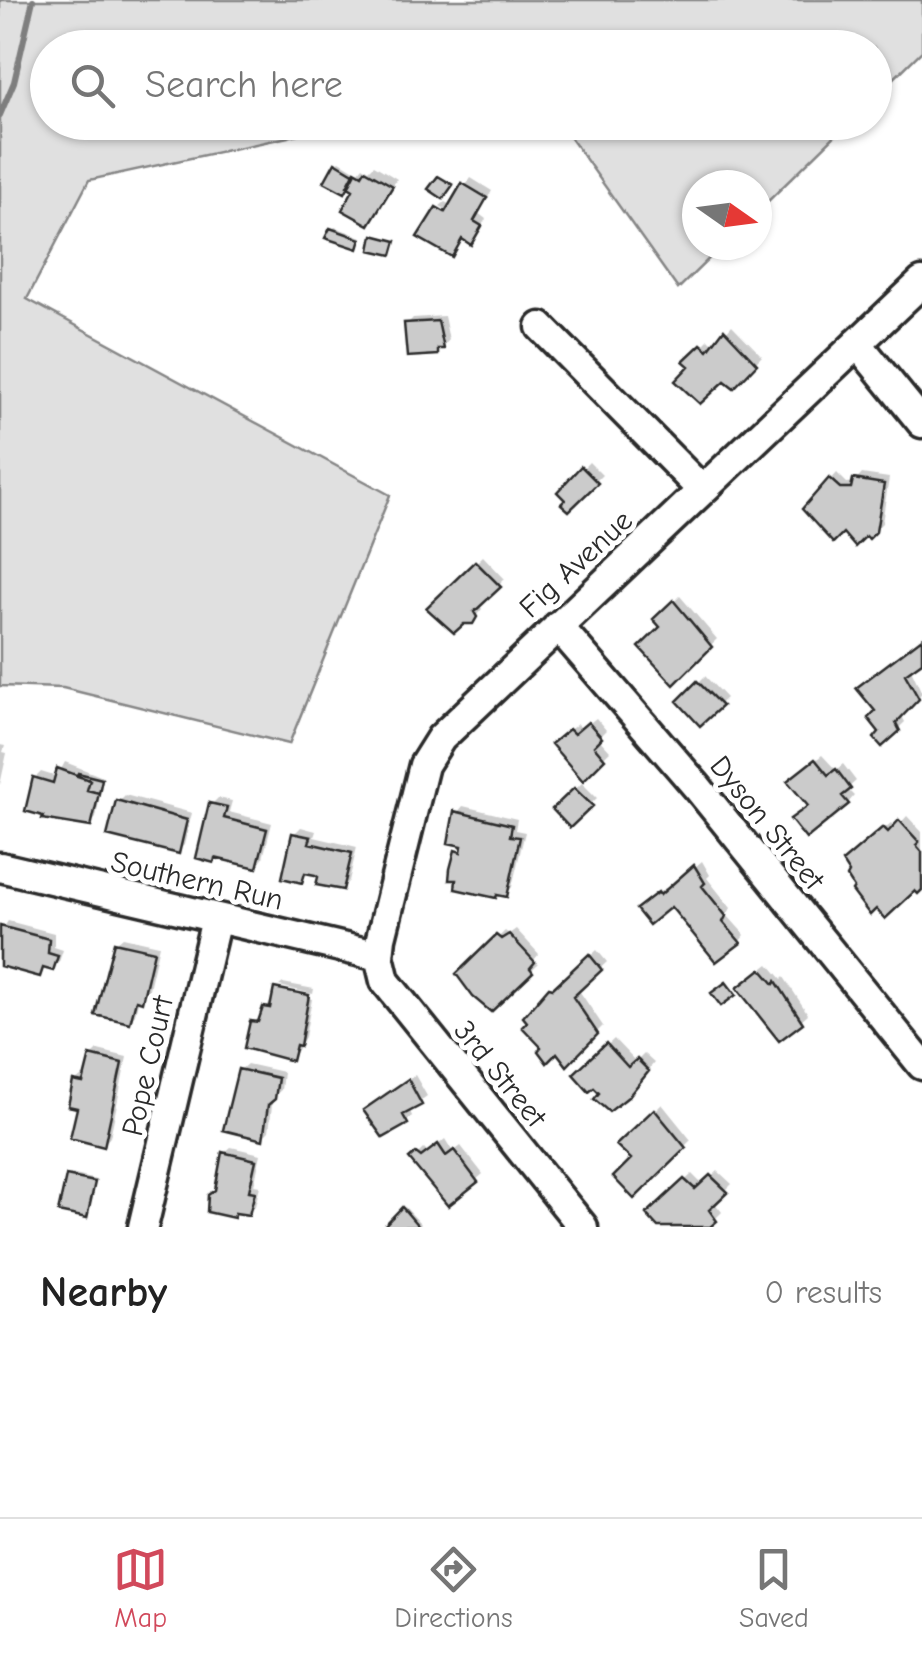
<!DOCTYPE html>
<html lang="en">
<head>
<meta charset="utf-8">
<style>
  :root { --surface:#fff; --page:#f2f2f2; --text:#222; --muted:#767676; --line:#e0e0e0; --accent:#d1495b }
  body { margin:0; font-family:"Comic Neue",sans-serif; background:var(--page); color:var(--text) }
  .compass { position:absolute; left:682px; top:170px; width:90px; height:90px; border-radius:50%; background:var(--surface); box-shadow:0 2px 8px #0004; rotate:104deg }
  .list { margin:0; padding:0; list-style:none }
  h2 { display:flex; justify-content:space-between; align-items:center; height:130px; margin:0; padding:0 40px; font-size:42px }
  h2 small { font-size:32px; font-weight:400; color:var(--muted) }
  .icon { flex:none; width:55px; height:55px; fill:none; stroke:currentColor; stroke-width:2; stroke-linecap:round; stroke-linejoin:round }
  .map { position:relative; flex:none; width:922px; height:1227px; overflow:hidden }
  .search { position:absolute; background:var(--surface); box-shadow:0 2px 8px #0004; left:30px; right:30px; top:30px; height:110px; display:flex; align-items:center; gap:25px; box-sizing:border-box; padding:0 35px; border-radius:55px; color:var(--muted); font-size:38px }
  .sheet { height:290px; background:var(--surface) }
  nav { display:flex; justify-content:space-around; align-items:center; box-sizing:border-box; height:140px; border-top:2px solid var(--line); background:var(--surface); font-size:28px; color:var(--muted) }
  nav a { display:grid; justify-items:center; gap:5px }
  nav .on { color:var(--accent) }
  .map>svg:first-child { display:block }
</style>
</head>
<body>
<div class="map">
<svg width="922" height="1227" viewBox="0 0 922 1227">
  <rect width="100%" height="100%" fill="#fff"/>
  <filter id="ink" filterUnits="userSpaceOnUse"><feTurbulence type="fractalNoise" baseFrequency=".01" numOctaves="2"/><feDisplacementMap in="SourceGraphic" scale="20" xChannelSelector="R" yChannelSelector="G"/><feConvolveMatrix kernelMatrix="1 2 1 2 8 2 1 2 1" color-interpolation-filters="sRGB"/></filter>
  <g filter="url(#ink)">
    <!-- green -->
    <path fill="#e0e0e0" stroke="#868686" stroke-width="2.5" d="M0,0H922V51L875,97L874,48H48V122L332,123L288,137L89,180L27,299L390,495L289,744L63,688L0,686Z
      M522,123H848L757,212V185H697V245H723L678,289L568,134Z"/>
    <!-- shadow -->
    <path fill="#0003" d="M340,161L358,172L363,166L369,170L374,165L397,179L369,222L357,189L337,163Z
      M471,178L492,191L478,213L486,219L471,242L463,237L451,254L457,216L440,206L445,202L452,206Z
      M335,227L362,237L360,244L357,247L332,230Z
      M444,316L449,340L437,353L407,324L413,318Z
      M732,325L762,356L734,385L724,377L687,361L709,339L715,345Z
      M589,462L602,475L569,508L568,500L560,492Z
      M837,473L847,483L855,482L862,474L889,478L882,523L869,536L843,530L805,509Z
      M483,556L505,579L479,604L482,609L472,621L430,608Z
      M680,596L717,639L674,681L664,627L657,619Z
      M922,638V659L910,667L922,693L901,714L905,722L882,744L883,732L871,718Z
      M705,676L726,698L700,723L680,701Z
      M596,718L606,730L598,738L610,751L583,777L560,738L577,724L582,729Z
      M0,745L5,746L3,752L7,753L0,785Z
      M822,755L836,770L843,764L856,781L847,789L854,796L848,803L810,805L797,775Z
      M65,762L103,777L96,818L90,824L35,778L41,772L57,777Z
      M582,783L597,798L570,824L555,809Z
      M125,795L192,813L184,845L178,851L119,801Z
      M218,798L232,801L229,812L272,823L263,858L256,865L217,856L214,860L211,805Z
      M463,806L517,819L515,830L525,832L512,887L506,894L457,852L465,844L457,813Z
      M907,816L922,832V887L852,856L891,823L896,828Z
      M301,827L316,831L314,837L357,847L349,881L342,888L309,871L302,880L294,834Z
      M702,861L710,875L707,878L731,908L727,915L745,935L739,942L671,904L646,903L665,888L667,891Z
      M8,921L54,933V947L63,950L59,962L53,968L47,966L39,974L0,964V933Z
      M516,929L539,954L534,960L538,964L491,1008L460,974L505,931L509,934Z
      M123,937L159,945L148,993L139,998L135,1014L129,1021L116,943Z
      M597,950L607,962L578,989L603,1026L567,1062L551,989L558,982L562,983Z
      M769,964L782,979L784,977L808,1014L780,1038L746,982Z
      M283,983L314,989L313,994L279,986Z
      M278,988V991L312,999L305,1037L292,1058L253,1022L262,1017Z
      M614,1039L636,1062L644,1054L654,1063L634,1087L602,1093L577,1074Z
      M98,1050L127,1057L110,1137L104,1144L80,1106L75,1082L82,1076L87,1077L92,1056Z
      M247,1064L283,1072L281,1090L273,1097L269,1131L263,1137L240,1070Z
      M415,1075L427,1096L409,1109L412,1116L406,1122L372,1104Z
      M662,1104L691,1140L634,1196L635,1159L620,1145Z
      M445,1139L453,1152L461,1146L483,1174L476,1180L413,1159L424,1148L429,1153Z
      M231,1147L261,1154L254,1185L260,1186L255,1206L248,1213L238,1211L233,1215L218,1189L224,1153Z
      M718,1171L732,1184L714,1202L722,1212L707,1227L650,1214L692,1174L703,1185Z
      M71,1174L96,1180L86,1215L68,1177Z
      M405,1207L421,1224L418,1227H386Z"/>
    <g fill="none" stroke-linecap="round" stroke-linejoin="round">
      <!-- stream -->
      <path stroke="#7e7e7e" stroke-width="6" d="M0,115L14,82L33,0"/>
    </g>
    <!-- building -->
    <path fill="#cbcbcb" stroke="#2b2b2b" stroke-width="2.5" d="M335,162L355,174L345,193L324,182Z
      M365,170L393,186L369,225L342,210L353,190L347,186L355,171L362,175Z
      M438,176L453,185L443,199L428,189Z
      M462,183L487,198L474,221L482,226L471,245L462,239L452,257L417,237L436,207L445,212Z
      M330,228L361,239L358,249L325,238Z
      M373,235L396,241L392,255L370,250Z
      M438,321L444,349H438V355L407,357L404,323Z
      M724,329L757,364L734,388L725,381L700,404L675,381L689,366L683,361L701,344L708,350Z
      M581,466L598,483L569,511L561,504L565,500L557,492Z
      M829,478L840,488H851L853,479L884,484L876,532L869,539L866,536L855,547L843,533L833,543L802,509Z
      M475,561L501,587L474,612L477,617L473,624H464L454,633L426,608Z
      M673,600L712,647L674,685L639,647L660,627L653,619Z
      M922,638V662L905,674L919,699L896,723L900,731L882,747L874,738L879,732L868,718L875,711L856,688Z
      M697,681L722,706L700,726L677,701Z
      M588,722L602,738L594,746L605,759L583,781L551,744L569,729L574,734Z
      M815,759L828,775L836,769L851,789L842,796L849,804L806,839L790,819L808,806L787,781Z
      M57,768L90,780L87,790L99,793L91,827L42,819L43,816L25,811L33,777L53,783Z
      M78,773L102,779L99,793L87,790L90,780L77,776Z
      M574,788L593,806L570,828L552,809Z
      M116,800L187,820L179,854L107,836Z
      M209,803L227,807L224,818L267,829L257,868L215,858L214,863L196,858Z
      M454,811L512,825L510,836L520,837L507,897L497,895L496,898L455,889L456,880H449L450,869L455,850L461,852L462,846L448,843Z
      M899,820L919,842L916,845L922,852V890L918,894L915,891L885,919L876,909L870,915L852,891L854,888L847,877L849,873L842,862L883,827L888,832Z
      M292,833L311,837L309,843L352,853L343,890L316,885L318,877L315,875L305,873L302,883L282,878Z
      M694,865L705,883L702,886L726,916L723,922L741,943L716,962L671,907L649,925L636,909L658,892L660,895Z
      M0,926L49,939L48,953L58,956L53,971L43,968L40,977L0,966Z
      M509,934L535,962L530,968L533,972L491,1012L473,997L456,974L496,935L501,939Z
      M114,942L154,951L142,1002L136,1000L130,1023L95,1015Z
      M589,954L602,970L573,997L598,1034L567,1066L557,1053L547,1063L538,1051L541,1047L522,1027L527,1022L523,1017L549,987L553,988Z
      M761,969L774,984L776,981L803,1023L779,1041L737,988Z
      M726,982L736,995L721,1006L711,993Z
      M274,988L309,995L300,1046L296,1045L292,1061L244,1048L250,1021L258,1022L263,1007L270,1008Z
      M606,1043L628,1067L637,1059L649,1071L628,1097L609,1112L594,1099L599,1093L594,1088L589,1092L573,1074Z
      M90,1055L122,1063L104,1147L70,1138L77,1108L68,1106L73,1081L83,1083Z
      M238,1069L278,1078L275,1099L268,1105L263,1140L223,1130Z
      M408,1079L422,1105L403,1115L408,1124L383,1138L363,1110Z
      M654,1109L686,1148L634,1199L613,1177L631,1159L616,1145Z
      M438,1144L446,1156L454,1150L478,1182L448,1206L409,1159L416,1153L421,1157Z
      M222,1152L256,1160L249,1191L255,1192L249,1215L235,1213L234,1218L207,1212L208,1195L215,1190Z
      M710,1175L728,1192L709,1210L717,1221L710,1227H658L646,1214L684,1179L695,1189Z
      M66,1176L95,1182L87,1218L58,1212Z
      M402,1207L419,1227H383Z"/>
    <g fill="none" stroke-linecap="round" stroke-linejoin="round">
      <!-- street casing -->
      <g stroke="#2b2b2b" stroke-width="35">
        <path id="street" d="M541,327L702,490
          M857,343L922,423
          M558,626L698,788L922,1065
          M0,867L379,956
          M143,1227L216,919
          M583,1227L385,981L379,956L381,938L424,765L441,738L922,282"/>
      </g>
      <!-- street -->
      <use href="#street" stroke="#fff" stroke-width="28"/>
    </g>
  </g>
  <g text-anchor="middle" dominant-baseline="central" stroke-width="10" stroke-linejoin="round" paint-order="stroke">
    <!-- street labels -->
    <g font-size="30" fill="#2b2b2b" stroke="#fff">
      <text transform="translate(576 564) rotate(-43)">Fig Avenue</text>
      <text transform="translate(767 823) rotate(51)">Dyson Street</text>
      <text transform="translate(197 881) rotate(13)">Southern Run</text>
      <text transform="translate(148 1066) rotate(-77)">Pope Court</text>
      <text transform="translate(500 1074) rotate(51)">3rd Street</text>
    </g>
  </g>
</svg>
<svg class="compass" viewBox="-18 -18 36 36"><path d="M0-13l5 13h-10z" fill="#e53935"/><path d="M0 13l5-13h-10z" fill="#767676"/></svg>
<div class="search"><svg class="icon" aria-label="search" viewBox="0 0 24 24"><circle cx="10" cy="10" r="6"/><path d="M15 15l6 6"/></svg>Search here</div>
</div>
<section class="sheet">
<h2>Nearby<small>0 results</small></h2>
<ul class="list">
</ul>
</section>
<nav>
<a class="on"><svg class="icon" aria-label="map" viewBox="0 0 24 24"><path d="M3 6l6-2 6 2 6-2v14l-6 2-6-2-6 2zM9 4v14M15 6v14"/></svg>Map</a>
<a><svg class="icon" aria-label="directions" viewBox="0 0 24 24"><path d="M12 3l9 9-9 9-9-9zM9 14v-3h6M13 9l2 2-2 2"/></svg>Directions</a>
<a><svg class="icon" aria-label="saved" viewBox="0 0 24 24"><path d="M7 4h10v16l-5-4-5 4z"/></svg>Saved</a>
</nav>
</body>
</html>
